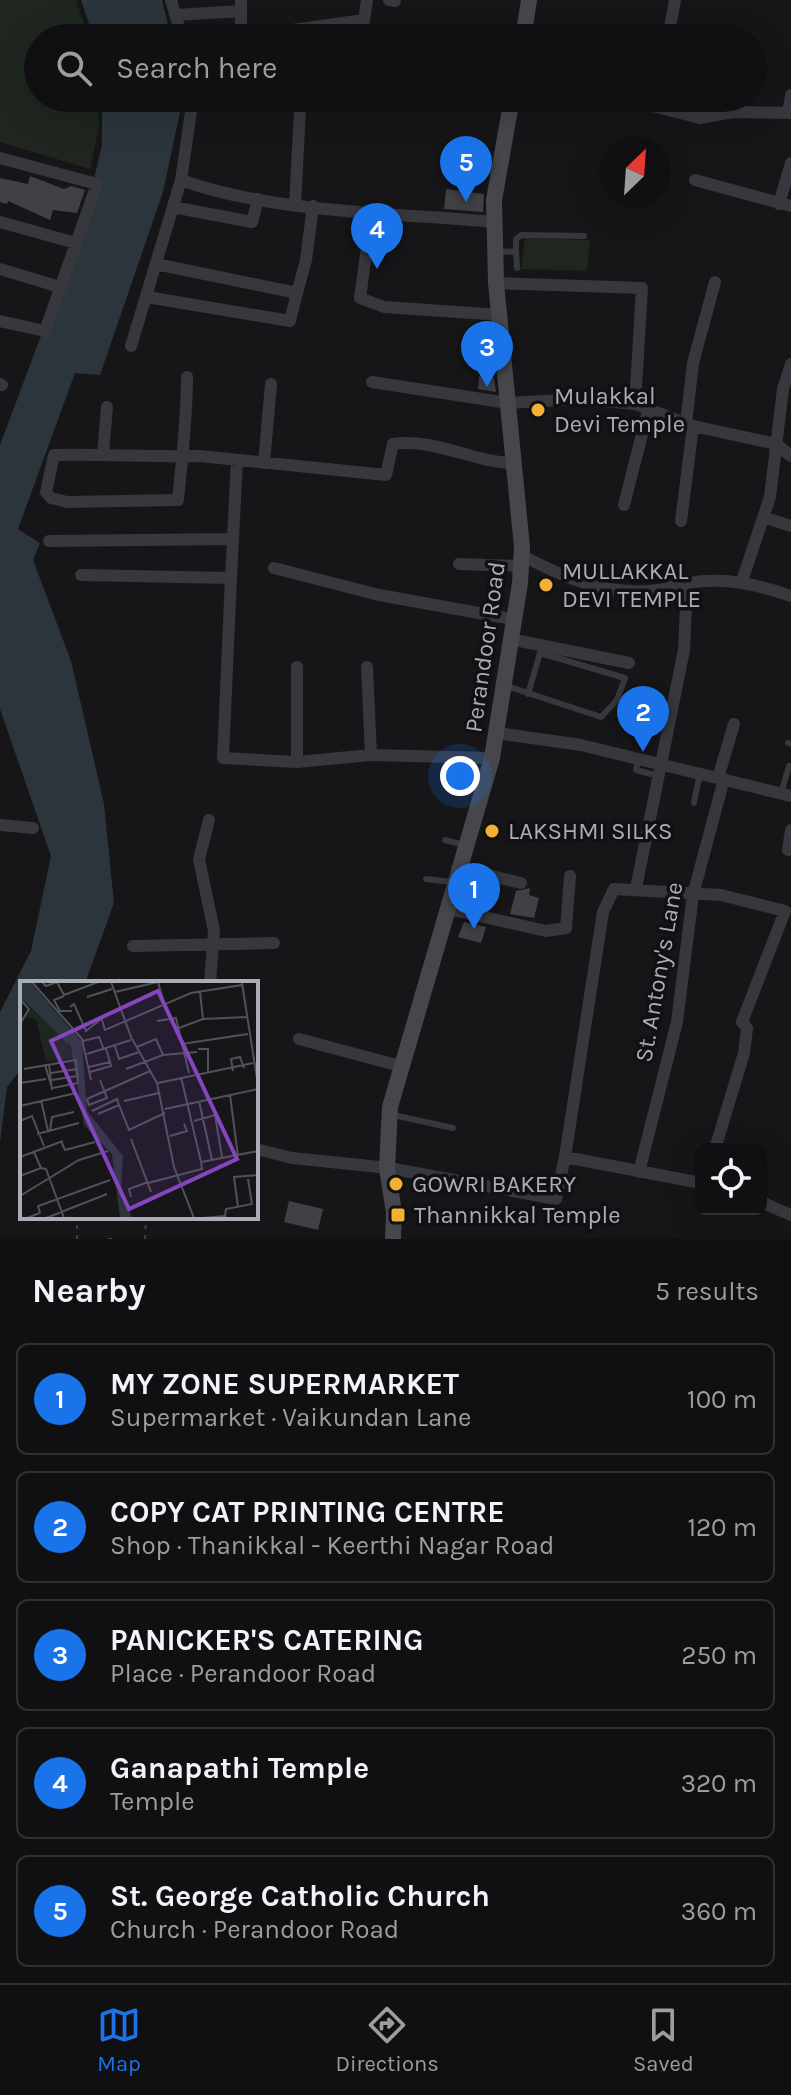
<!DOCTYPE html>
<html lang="en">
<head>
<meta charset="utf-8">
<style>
  :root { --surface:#101012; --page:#1e1e20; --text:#f1f3f6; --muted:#9c9d9f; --line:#303032; --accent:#1a73e8 }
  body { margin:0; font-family:Karla,sans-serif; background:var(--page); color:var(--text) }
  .controls { position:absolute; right:24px; bottom:24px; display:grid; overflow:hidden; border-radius:12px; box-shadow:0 8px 32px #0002 }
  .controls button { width:72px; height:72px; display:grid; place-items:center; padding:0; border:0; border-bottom:2px solid var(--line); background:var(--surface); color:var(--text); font:40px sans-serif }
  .compass { position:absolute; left:599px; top:136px; width:72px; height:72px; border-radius:50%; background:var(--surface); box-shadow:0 8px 32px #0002; rotate:25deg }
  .you { position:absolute; left:460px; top:776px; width:28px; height:28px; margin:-20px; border:6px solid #fff; border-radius:50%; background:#1a73e8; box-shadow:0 0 0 12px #1a73e833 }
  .badge { display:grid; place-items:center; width:52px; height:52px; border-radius:50%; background:var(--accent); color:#fff; font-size:26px; font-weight:700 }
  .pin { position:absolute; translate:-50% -66px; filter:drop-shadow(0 2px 4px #0008) }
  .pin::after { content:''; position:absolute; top:42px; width:28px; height:24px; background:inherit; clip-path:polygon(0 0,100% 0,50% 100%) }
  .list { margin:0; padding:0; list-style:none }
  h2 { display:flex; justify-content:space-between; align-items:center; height:104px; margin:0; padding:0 32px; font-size:34px }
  h2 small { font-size:26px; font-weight:400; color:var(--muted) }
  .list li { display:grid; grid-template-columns:52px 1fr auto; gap:24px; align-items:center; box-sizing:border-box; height:112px; margin:0 16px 16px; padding:0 16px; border:2px solid var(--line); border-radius:12px }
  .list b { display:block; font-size:30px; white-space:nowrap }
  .list p { margin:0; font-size:26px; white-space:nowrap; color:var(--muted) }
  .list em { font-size:26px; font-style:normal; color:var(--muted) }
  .icon { flex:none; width:44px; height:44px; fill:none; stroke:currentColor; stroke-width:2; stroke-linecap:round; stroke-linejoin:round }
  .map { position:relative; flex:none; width:791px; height:1239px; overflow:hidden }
  .search { position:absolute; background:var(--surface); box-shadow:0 8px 32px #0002; left:24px; right:24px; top:24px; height:88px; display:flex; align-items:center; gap:20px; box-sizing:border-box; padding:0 28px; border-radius:44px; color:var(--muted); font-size:30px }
  .sheet { height:744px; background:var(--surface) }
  nav { display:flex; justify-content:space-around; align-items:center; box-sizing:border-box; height:112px; border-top:2px solid var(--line); background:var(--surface); font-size:22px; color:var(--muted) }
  nav a { display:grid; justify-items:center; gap:4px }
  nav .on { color:var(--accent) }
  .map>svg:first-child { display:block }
</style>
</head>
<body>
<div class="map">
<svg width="791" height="1239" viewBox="0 0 791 1239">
  <rect width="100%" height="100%" fill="#161618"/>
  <!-- green -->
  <path fill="#1e261f" d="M0,0H76L89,38H38V98H98L99,127L90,169L0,142Z
    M525,238L590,240L587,271L521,269Z"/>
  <!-- water -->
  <path fill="#2c353c" d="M81,0H162L171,38H94Z
    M102,98H183L163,192L100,375L75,373L18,529L40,543L33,560L71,661L104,804L114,903L85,983H22V1068L7,1087L0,1142V1012L31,951L51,856L0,709V445L84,221L102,145Z"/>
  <!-- building -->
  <path fill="#404145" d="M30,176L64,189L71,186L85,190L77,213L53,210L50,220L8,201L7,204L0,202V178L28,184Z
    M446,189L484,194L483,212L444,209Z
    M479,376L494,378L496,392L478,389Z
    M530,888L529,895L539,898L534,918L510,914L516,891Z
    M464,922L486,927L481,943L458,937Z
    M289,1201L323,1209L318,1230L284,1222Z"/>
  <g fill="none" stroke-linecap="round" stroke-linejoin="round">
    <!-- path -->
    <path stroke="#3d3f44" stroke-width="2" stroke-dasharray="4 6" stroke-linecap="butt" d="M77,1239V1217
      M108,1239H116
      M145,1239L146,1217"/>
    <!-- service -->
    <path stroke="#37383d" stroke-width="6" d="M495,251L516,252V239L521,235L584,236
      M516,252L517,268
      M507,686L601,717L617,700L625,678L540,653L528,694
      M788,743L791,744
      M639,758L636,770L651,774
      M781,793L789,766
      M694,803L700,773
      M445,840L464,845
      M426,879L452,882
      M393,1115L453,1128"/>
    <!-- minor -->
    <path stroke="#37383d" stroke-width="12" d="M171,0L182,38
      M241,0V37L364,20L367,0
      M389,0L395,1
      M176,15L241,11
      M362,38L364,20
      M668,38L675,0
      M261,98L293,102L300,109L295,206
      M621,98L700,118L733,112L791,113
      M788,113L791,95
      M0,158L97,184L45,331L0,321
      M181,180C271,213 398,213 494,222
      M695,180L791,206
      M779,204L791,163
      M173,207L252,222L258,199
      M372,211L360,298L384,307L501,315
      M0,222L76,243
      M156,264L297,293L306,260L313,206
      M0,269L60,287
      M496,283L642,288L635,404
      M147,297L290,321L297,293
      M131,346L181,180L193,98
      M187,377C187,418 182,459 178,500L67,502L51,498L46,492L54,455C102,454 151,457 199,456L386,475L393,444C437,438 473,463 515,463
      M372,382L508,403L581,399L635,404L693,426L776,444L791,456
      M0,384L2,385
      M686,424L693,363L715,282
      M103,454L107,407
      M264,463L271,384
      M624,505L648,411
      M763,517L791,526
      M681,521L693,426
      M233,539L237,460
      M49,541L233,539L231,578
      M523,556C565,578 608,597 658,590C668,589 678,584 688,583C726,577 756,584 791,596
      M459,564L521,566
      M274,568L379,595L512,619
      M81,575L231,578L223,758L297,762L371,755L492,758
      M742,581L770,497L783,389L791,364
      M510,639L629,663
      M367,667L371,755
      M497,733L581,745L791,796
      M297,762V667
      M718,778L734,724
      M209,820L199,859L214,931L210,983
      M0,825L33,828
      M788,850L791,830
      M461,869L521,883
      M636,888L684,650L687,583
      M449,909L546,931L566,928L570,876
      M133,946L274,943
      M299,1039L400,1066
      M256,1149L292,1158L389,1168L556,1199L565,1157L701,1183
      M565,1157L603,912L614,889L721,895L785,911L742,1022L747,1028L744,1053L715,1149
      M639,1172L677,1022L693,895L724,779
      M761,1202L791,1215"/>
    <!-- secondary -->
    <path stroke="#45474d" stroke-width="16" d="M523,38L529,0
      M393,1239L394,1212L387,1168L390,1107L492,758L520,583L522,547L496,283L494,200L512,98"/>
  </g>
  <!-- markers -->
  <g fill="#f2b134" stroke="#111113" stroke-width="3">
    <circle cx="538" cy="410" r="8"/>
    <circle cx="546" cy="585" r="8"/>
    <circle cx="492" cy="831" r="8"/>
    <circle cx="396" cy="1184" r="8"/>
    <rect x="390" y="1207" width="16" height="16" rx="4"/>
  </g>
  <g text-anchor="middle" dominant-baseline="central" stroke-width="7" stroke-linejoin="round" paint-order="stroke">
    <!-- poi labels -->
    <g font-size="24" fill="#a8adb8" stroke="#111113" text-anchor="start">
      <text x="554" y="396">Mulakkal<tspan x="554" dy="28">Devi Temple</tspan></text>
      <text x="562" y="571">MULLAKKAL<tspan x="562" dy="28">DEVI TEMPLE</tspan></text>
      <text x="508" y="831">LAKSHMI SILKS</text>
      <text x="412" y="1184">GOWRI BAKERY</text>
      <text x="414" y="1215">Thannikkal Temple</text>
    </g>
    <!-- street labels -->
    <g font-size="24" fill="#a8adb8" stroke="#111113">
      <text transform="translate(485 647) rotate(-82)">Perandoor Road</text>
      <text transform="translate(659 972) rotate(-80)">St. Antony's Lane</text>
    </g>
  </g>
  <!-- overview -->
  <g transform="translate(20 981)">
    <rect width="238" height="238" fill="#161618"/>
    <path d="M11,28L46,60L54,77L26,81L16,38L5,36Z" fill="#1e261f"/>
    <path d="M0,1H10L62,61L67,130L103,175L101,207L112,237H100L92,173L64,144L51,66L0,16Z" fill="#2c353c"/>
    <path fill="none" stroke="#505258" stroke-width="2" d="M12,1L62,58L71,99M22,1L26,5L37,1L44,14L78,1M91,1L111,56L137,102L154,186L174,237M138,1L145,25M222,2L238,104M95,11L138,1M180,11L183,38M44,15L34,19L40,30H52M67,16L92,8M0,18L9,28L0,43M50,26L54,23L66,50L85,35M82,39L85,49L171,12L222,4M137,40L156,37L169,92M159,47L183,38L227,36M63,60L79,56L84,69M162,63L228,53M95,65L99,78L119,71M117,66L136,58L143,74M178,68H188V92M67,73L111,59M29,83L32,109M25,84L32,107M69,86L90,81L86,68M4,88L56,79L58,102L33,107M106,88L143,74L177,71M213,90L211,78L220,76L224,87M70,91L91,85L90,81M31,92L57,88M161,96L181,181M32,99L57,95M0,102L26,98M138,102L233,82M210,114L218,175M67,118L130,90M67,118L69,124L87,117L80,99M21,119L28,150M104,120L139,112M179,120L192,179M0,125L56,112M145,128L238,108M72,130L97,118L99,124M78,133L99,124L109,149L145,132M0,140L12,135L24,165M174,140L195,134L202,176M30,149L32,136L54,131M17,153L59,142M150,155L167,150L164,143M111,158L131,211M41,160L45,169L75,161M0,176L43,160M21,187L26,188L44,237M0,195L21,187L14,171M128,202L182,188L181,181L238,170M0,215L59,179L88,170M111,216L109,208L128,201M218,226L214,196L238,194M7,237L20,232L18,225L90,199M26,237L87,213M183,237L205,235L206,228L232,223L228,198"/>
    <path fill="#8446be" fill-opacity="0.15" stroke="#8446be" stroke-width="4" d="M138,10L217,178L109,228L31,60Z"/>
    <rect width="238" height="238" fill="none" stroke="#a8adb8" stroke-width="4"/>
  </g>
</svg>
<div class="controls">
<button><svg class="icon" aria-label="locate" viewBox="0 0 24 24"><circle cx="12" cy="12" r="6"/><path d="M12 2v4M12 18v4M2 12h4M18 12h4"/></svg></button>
</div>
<svg class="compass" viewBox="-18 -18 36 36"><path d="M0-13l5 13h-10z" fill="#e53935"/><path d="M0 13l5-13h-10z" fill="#9c9d9f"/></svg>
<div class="you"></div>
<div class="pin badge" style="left:474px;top:929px">1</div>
<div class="pin badge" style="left:643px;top:752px">2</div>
<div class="pin badge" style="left:487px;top:387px">3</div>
<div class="pin badge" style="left:377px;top:269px">4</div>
<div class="pin badge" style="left:466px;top:202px">5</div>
<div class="search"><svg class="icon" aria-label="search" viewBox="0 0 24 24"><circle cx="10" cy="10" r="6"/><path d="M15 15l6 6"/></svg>Search here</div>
</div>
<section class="sheet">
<h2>Nearby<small>5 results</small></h2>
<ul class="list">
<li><span class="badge">1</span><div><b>MY ZONE SUPERMARKET</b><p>Supermarket · Vaikundan Lane</p></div><em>100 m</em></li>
<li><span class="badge">2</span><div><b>COPY CAT PRINTING CENTRE</b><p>Shop · Thanikkal - Keerthi Nagar Road</p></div><em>120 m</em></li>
<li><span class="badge">3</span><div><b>PANICKER'S CATERING</b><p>Place · Perandoor Road</p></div><em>250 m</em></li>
<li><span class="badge">4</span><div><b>Ganapathi Temple</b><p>Temple</p></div><em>320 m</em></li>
<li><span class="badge">5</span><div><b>St. George Catholic Church</b><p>Church · Perandoor Road</p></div><em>360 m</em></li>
</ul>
</section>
<nav>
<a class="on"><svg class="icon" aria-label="map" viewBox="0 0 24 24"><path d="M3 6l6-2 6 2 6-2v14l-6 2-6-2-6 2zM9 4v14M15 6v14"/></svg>Map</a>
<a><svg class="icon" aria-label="directions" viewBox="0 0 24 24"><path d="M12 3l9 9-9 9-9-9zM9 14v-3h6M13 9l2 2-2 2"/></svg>Directions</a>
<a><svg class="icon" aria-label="saved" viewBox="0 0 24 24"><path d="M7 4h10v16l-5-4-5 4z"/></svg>Saved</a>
</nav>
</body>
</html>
